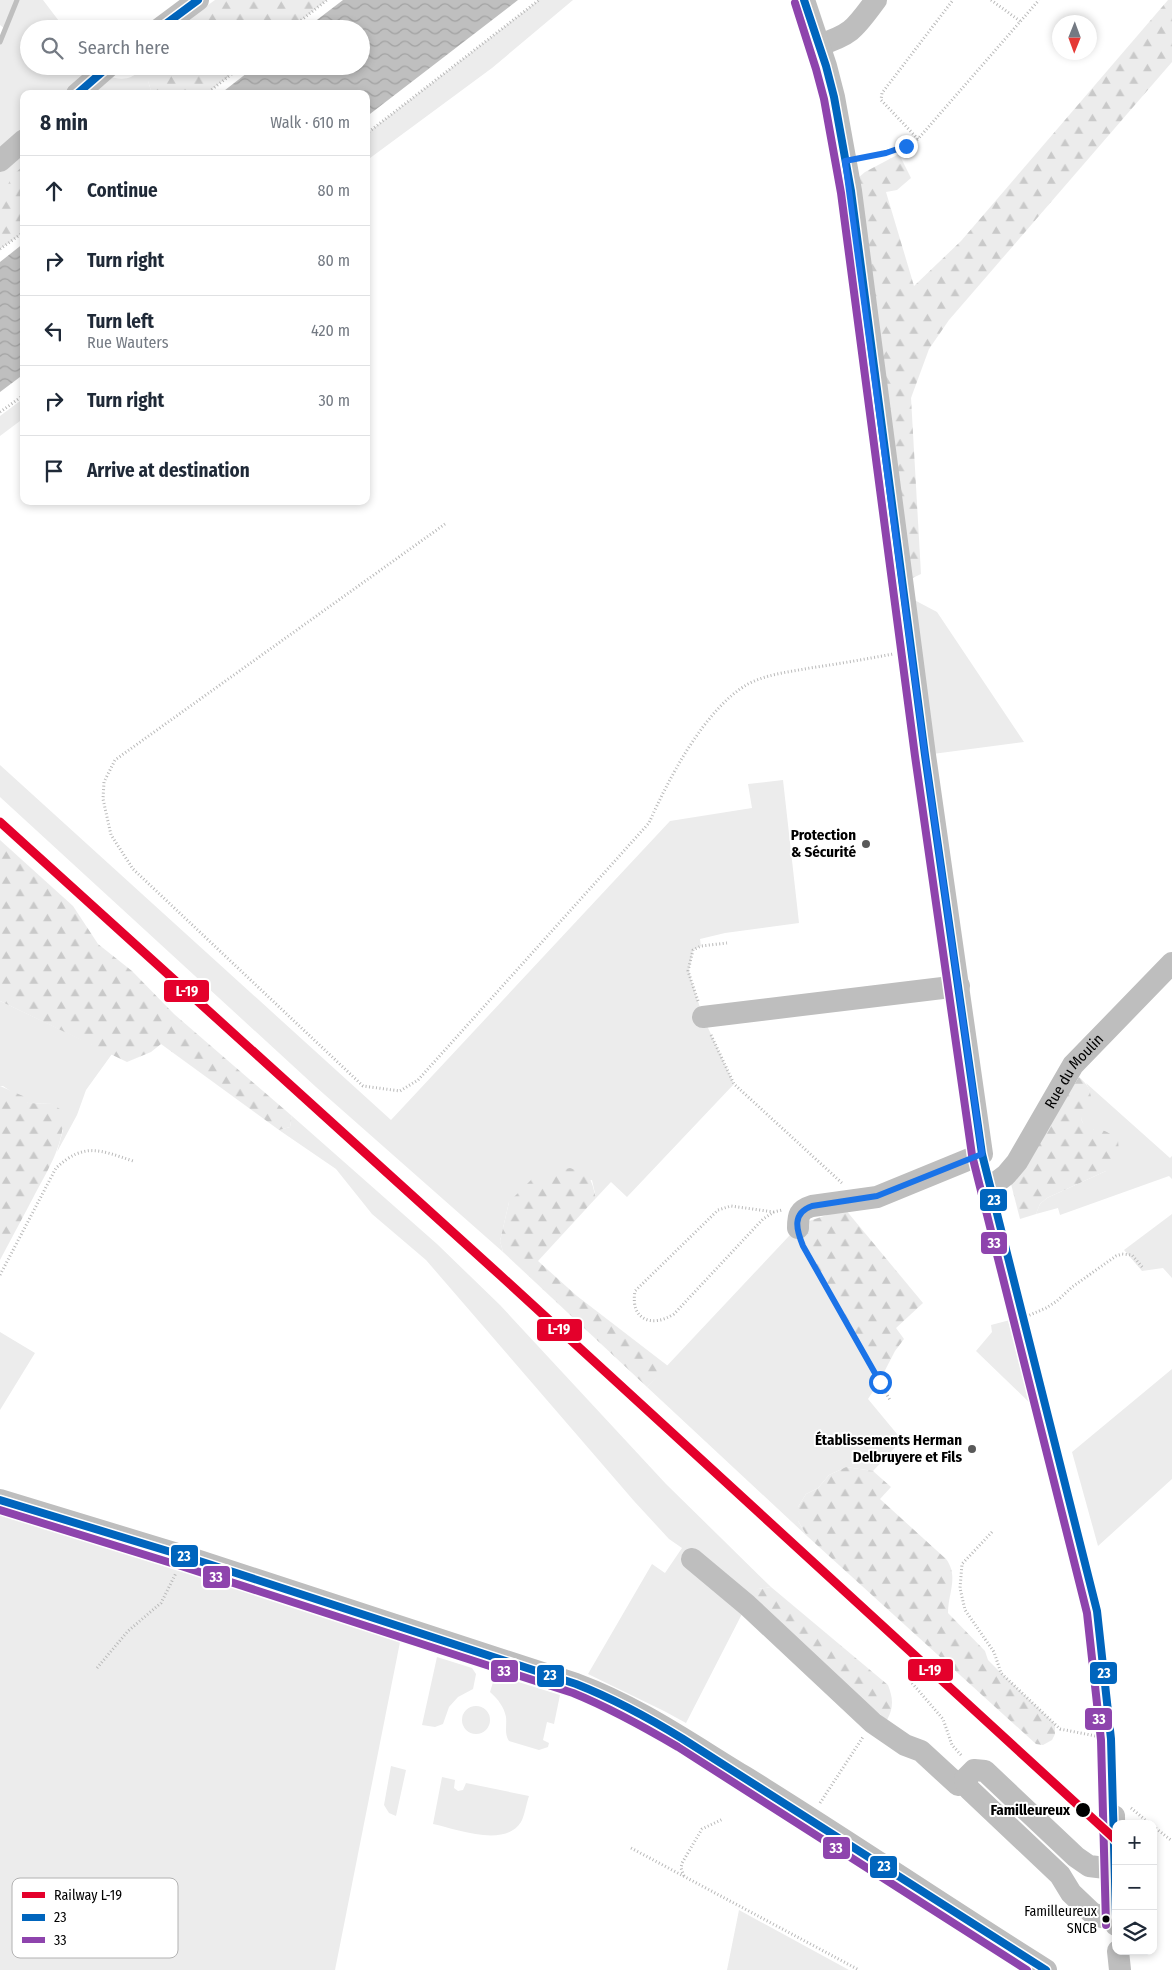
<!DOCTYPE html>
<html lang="en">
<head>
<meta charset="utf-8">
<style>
  :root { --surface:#fff; --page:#f2f2f3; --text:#1f2937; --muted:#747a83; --line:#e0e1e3 }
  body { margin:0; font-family:"Fira Sans Condensed",sans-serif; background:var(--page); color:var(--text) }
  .controls { position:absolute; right:15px; bottom:15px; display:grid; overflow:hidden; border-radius:10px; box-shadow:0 2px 8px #0003 }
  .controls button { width:45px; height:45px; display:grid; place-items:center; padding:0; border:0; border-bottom:1px solid var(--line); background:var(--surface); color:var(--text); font:25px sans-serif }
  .compass { position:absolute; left:1052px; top:15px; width:45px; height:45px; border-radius:50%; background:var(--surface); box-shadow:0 2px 8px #0003; rotate:181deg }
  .stop { position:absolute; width:15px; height:15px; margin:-11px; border:4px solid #1a73e8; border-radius:50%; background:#fff }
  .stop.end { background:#1a73e8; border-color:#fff; box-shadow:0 1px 5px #0008 }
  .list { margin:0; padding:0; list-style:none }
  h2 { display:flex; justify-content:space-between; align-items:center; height:65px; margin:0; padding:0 20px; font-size:21px }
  h2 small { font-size:16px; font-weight:400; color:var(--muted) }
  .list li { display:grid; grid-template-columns:32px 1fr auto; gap:15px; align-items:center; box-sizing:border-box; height:70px; padding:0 20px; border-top:1px solid var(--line) }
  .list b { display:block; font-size:19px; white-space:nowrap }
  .list p { margin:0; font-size:16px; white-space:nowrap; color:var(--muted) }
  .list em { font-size:16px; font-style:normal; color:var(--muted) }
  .icon { flex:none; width:28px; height:28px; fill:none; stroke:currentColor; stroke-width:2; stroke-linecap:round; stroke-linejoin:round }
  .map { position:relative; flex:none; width:1172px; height:1970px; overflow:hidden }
  .search { position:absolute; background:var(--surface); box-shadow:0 2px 8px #0003; left:20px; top:20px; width:350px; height:55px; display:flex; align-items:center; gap:12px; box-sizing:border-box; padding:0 18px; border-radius:28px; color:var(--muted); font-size:19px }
  .panel { position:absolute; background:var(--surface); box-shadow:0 2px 8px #0003; left:20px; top:90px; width:350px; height:415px; border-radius:10px }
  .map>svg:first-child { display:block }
</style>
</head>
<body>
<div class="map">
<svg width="1172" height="1970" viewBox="0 0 1172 1970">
  <defs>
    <pattern id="forest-firs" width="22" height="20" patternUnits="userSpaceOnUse" patternTransform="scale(1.25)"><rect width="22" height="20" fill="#ececec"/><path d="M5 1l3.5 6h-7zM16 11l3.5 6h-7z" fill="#c9c9c9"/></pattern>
    <pattern id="water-waves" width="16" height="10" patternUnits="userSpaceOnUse" patternTransform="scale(1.25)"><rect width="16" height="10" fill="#bfbfbf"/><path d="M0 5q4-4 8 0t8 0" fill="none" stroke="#a2a2a2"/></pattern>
  </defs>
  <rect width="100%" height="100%" fill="#fff"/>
  <!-- green -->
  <path fill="#ececec" d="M0,0H43L65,29H29V66H94C101,75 119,82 131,77C137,74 142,69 148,66V81L152,94H24V232L0,249V42L5,29L0,25Z
    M539,0H573L492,68L366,161V134Z
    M24,398V418L0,436V416Z
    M903,594L937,612L1024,742L925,755Z
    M0,765L391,1120L670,821L752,808L748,784L783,780L799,923L725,933L700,939L701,946L693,950L689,971L692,982L703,1017L734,1084L627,1197L611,1182L596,1198L592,1180L509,1202L500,1241L503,1252L316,1087L0,797Z
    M0,1001L112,1054L86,1090L77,1115L57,1152L63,1130L52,1104L28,1103L3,1086H0Z
    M1086,1083L1170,1158L1172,1156V1179L1169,1176L1060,1215L1058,1208L1036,1214L1040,1204L1047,1198L1106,1171L1094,1130L1083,1123L1081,1119L1091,1094Z
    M292,1116L437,1244L500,1305L666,1484L771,1587L758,1589L752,1610L743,1612L686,1723L664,1711L588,1674L652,1564L665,1573L682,1548L669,1539L634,1501L426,1260L372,1214L336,1169L279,1130L290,1127Z
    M1172,1214V1278L1163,1268L1142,1271L1124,1250Z
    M790,1235L799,1237L879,1382L868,1399L902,1440L873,1471L846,1467L829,1475L818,1488L806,1494L798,1507V1521L807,1536L647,1387Z
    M1010,1320L1032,1405L976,1351L992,1332L991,1325Z
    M0,1332L35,1353L0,1410Z
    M1172,1369V1479L1098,1546L1072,1452Z
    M0,1500L403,1627L335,1970H0Z
    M437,1657L472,1668L476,1674L473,1689L458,1697L449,1707L443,1724L435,1727L422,1725Z
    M499,1676L560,1695L554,1724L547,1722L543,1740L549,1743L548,1747L539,1750L509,1741C504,1733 507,1726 506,1717C504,1707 498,1699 490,1692L494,1679Z
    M462 1720a14 14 0 1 1 28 0a14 14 0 1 1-28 0Z
    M391,1766L406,1770L396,1816L389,1813L384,1805Z
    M442,1777L455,1780L454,1788L458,1791L463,1790L466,1783L529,1796C526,1804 525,1815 521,1822C505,1848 456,1829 433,1824Z
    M739,1910L849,1970H727Z"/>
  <!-- forest -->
  <path fill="url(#forest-firs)" d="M215,0H327L290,29H175Z
    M1168,0H1172V62L949,320L929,349L911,398L921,574L902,583L858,178L865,172L899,154L911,178L897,190L886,192L914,286L961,241Z
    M148,66H242L206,94H152L148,81Z
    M24,165V232L0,249V192L6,189L12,176Z
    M0,840L73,906L98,944L132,971L174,1014L292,1116L290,1127L279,1130L161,1044L151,1052L127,1062L0,1001Z
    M1079,1077C1096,1092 1093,1102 1081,1119L1083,1123L1090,1124L1094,1130C1105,1129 1109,1133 1118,1140L1119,1153L1106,1171L1047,1198L1040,1204L1036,1214L1020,1219L1011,1184Z
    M0,1086L23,1096L28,1103L52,1104L63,1111C66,1143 47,1171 33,1198C22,1219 11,1239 0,1260Z
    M570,1168C591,1175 591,1178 596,1198L538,1261L577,1296L668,1366L647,1387L503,1252L500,1241L509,1202L535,1176Z
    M845,1209L923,1303L896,1328L904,1339L895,1351L879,1382L799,1237L806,1222Z
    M846,1467L873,1471L891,1487L880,1499L946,1559C959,1576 948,1594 948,1613L985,1651L988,1660L1001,1673L1055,1724V1734L1052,1740L1043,1745L1036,1744L807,1536L798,1521V1507L806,1494L818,1488L829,1475Z
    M771,1587L888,1685C893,1698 894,1707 887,1720L752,1610L754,1594L758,1589Z"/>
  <!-- water -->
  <path fill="url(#water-waves)" d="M343,0H518L366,117V94H220L256,66H361V29H305Z
    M24,243V374L0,392V262Z"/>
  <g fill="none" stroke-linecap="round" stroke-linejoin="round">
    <!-- stream -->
    <path stroke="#bfbfbf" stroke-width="5" d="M0,42L17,0"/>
    <!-- path -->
    <path stroke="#b9b9b9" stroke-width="3" stroke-dasharray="1 2.5" stroke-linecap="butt" d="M991,0L1020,21
      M290,29L327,0
      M206,94L242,66
      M366,134L539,0
      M918,139L881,100L882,93L953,0
      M864,157L906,146L918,139L1039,0
      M0,249L24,232
      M0,412L24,395
      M445,524L115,760L104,782L103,799L111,835L133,869L363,1086L400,1091L418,1080L649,823C668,780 705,708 748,684C767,674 789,672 810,668C838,664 866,659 893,654
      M698,1001L688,971L693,950L701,946L727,943
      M711,1035L734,1084L843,1184
      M774,1212L731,1206L718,1210L635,1291C630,1320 652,1328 674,1314L763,1219L774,1212L782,1210
      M803,1246L890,1400
      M0,1275L56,1168C84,1142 100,1150 133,1161
      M1023,1318L1046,1308L1057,1301L1072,1287L1116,1256L1122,1254L1132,1255L1143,1268
      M992,1532L962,1564L960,1588L965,1610L994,1652L1001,1673L1060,1729L1111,1739
      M97,1668L128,1631L161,1603L176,1573
      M912,1683L943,1719L952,1745L962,1756
      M820,1803L863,1737
      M1131,1808L1150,1824
      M1153,1826L1172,1841
      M631,1848L859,1970
      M684,1876L681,1868L682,1863L702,1829L723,1819"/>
    <!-- minor -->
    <g stroke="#bebebe" stroke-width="22">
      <path d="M159,29L198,0"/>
      <path d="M819,45C853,34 855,28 876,0"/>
      <path d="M77,94L109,66"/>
      <path d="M0,161L24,140"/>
      <path d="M703,1017L959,986"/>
      <path id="s1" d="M989,1188L1006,1175L1017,1162L1073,1065L1172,963"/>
      <path d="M798,1228C798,1215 799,1210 812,1206L877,1197L982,1154L925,755L851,191L834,97L826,66L804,0"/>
      <path d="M0,1500L184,1556L576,1684C638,1707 689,1743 745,1777C847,1840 945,1907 1046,1970"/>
      <path d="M692,1559L747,1605L873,1723L905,1745L921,1751L958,1785"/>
      <path d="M1114,1816L1116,1925"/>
      <path d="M1114,1869L1089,1866L1076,1857L985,1771L974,1770L965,1779L969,1789L1060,1875L1071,1893L1092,1913L1102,1917L1115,1918"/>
      <path d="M1118,1951L1120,1970"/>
    </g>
    <!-- bus-1 casing -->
    <g stroke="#fff" stroke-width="11">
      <path id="bus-1" d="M804,0L826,66L834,97L851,191L925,755L982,1154L1097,1611L1111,1739L1116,1916
        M159,29L198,0
        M77,94L109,66
        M0,1500L184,1556L576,1684C614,1699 649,1718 683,1739L1046,1970"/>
    </g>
    <!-- bus-2 casing -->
    <g stroke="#fff" stroke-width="11">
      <path id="bus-2" d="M795,3L816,69L824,99L841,193L915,756L972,1155L1087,1613L1101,1740L1106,1925
        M0,1510L181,1566L573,1693C610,1708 644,1727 678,1747L1027,1970"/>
    </g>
    <!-- bus-1 -->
    <use href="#bus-1" stroke="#0065bd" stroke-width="8"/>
    <!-- bus-2 -->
    <use href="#bus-2" stroke="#8e44ad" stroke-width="8"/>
    <!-- rail-1 casing -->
    <g stroke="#fff" stroke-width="12">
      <path id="rail-1" d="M0,822L501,1276L1116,1840"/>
    </g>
    <!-- rail-1 -->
    <use href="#rail-1" stroke="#e4002b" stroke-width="9"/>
  </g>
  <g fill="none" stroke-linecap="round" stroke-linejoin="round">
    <!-- route -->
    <path stroke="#1a73e8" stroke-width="6" d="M880,1382L803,1246C796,1229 792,1213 812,1206L877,1196L982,1154L925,755L845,161L886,153L906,146"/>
  </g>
  <!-- markers -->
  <g fill="#595959" stroke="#fff" stroke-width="2">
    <circle cx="866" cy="844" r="5"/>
    <circle cx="972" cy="1449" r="5"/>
  </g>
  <g fill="#000" stroke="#fff" stroke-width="2">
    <circle cx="1083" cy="1810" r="8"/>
    <circle cx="1106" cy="1919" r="4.5"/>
  </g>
  <g text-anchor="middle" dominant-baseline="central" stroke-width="4" stroke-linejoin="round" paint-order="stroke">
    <!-- bus labels -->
    <g font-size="14" fill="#000" stroke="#fff" text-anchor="end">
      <text x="1097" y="1911">Familleureux<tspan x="1097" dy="17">SNCB</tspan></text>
    </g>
    <!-- poi labels -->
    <g font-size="15" font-weight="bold" fill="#000" stroke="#fff" text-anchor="end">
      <text x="856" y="835">Protection<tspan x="856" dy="17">&amp; Sécurité</tspan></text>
      <text x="962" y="1440">Établissements Herman<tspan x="962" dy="17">Delbruyere et Fils</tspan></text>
    </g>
    <!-- street labels -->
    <g font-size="15" fill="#000" stroke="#fff">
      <text stroke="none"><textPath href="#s1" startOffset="146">Rue du Moulin</textPath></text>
    </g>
    <!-- stop labels -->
    <g font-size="15" font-weight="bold" fill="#000" stroke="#fff" text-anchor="end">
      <text x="1070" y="1810">Familleureux</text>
    </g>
  </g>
  <!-- legend -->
  <rect x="12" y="1878" width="166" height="80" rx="8" fill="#fff" stroke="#b2b2b2" stroke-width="1"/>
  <rect x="22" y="1892" width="23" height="6" fill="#e4002b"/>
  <rect x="22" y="1914" width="23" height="7" fill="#0065bd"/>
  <rect x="22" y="1937" width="23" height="6" fill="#8e44ad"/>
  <g font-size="14" fill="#000">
    <text x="54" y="1900">Railway L-19</text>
    <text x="54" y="1922">23</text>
    <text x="54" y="1945">33</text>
  </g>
  <g stroke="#fff" stroke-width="2">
    <rect x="163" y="979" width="47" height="24" rx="5" fill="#e4002b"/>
    <rect x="979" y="1188" width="29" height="24" rx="5" fill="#0065bd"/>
    <rect x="980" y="1231" width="28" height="24" rx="5" fill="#8e44ad"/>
    <rect x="536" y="1318" width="47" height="24" rx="5" fill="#e4002b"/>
    <rect x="170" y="1544" width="29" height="24" rx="5" fill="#0065bd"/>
    <rect x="202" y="1565" width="29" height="24" rx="5" fill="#8e44ad"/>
    <rect x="907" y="1658" width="47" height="24" rx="5" fill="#e4002b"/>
    <rect x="490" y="1659" width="29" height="24" rx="5" fill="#8e44ad"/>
    <rect x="1089" y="1661" width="29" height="24" rx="5" fill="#0065bd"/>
    <rect x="536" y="1664" width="29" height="24" rx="5" fill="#0065bd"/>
    <rect x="1084" y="1707" width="29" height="24" rx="5" fill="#8e44ad"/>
    <rect x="822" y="1836" width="29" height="24" rx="5" fill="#8e44ad"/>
    <rect x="869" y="1855" width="29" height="24" rx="5" fill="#0065bd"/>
  </g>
  <g font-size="14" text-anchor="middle" font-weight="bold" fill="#fff">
    <text x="187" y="996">L-19</text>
    <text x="994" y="1205">23</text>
    <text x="994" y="1248">33</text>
    <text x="559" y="1334">L-19</text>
    <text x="184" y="1561">23</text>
    <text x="216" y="1582">33</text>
    <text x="930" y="1675">L-19</text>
    <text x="504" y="1676">33</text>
    <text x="1104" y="1678">23</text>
    <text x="550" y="1680">23</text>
    <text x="1099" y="1724">33</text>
    <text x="836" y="1853">33</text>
    <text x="884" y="1871">23</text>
  </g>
</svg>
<div class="controls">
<button>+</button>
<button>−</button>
<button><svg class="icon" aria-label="layers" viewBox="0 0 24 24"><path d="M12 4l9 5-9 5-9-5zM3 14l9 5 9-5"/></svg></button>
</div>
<svg class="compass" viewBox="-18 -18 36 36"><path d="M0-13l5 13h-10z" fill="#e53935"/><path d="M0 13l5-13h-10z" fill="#747a83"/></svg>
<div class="stop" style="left:880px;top:1382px"></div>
<div class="stop end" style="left:906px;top:146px"></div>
<div class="search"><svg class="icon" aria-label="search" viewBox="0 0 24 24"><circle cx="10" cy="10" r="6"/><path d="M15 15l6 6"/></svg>Search here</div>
<section class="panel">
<h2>8 min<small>Walk · 610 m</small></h2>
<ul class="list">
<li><svg class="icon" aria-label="ahead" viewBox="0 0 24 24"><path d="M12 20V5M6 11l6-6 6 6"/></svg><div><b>Continue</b></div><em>80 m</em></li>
<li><svg class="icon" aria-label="right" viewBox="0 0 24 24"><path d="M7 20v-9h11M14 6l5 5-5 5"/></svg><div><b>Turn right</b></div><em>80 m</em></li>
<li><svg class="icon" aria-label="left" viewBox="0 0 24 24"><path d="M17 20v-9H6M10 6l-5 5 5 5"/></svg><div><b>Turn left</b><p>Rue Wauters</p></div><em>420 m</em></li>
<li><svg class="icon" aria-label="right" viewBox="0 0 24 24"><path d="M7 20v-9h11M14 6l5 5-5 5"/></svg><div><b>Turn right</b></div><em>30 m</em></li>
<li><svg class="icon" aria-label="arrive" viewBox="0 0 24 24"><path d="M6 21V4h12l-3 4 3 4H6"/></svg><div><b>Arrive at destination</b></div></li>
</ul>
</section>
</div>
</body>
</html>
